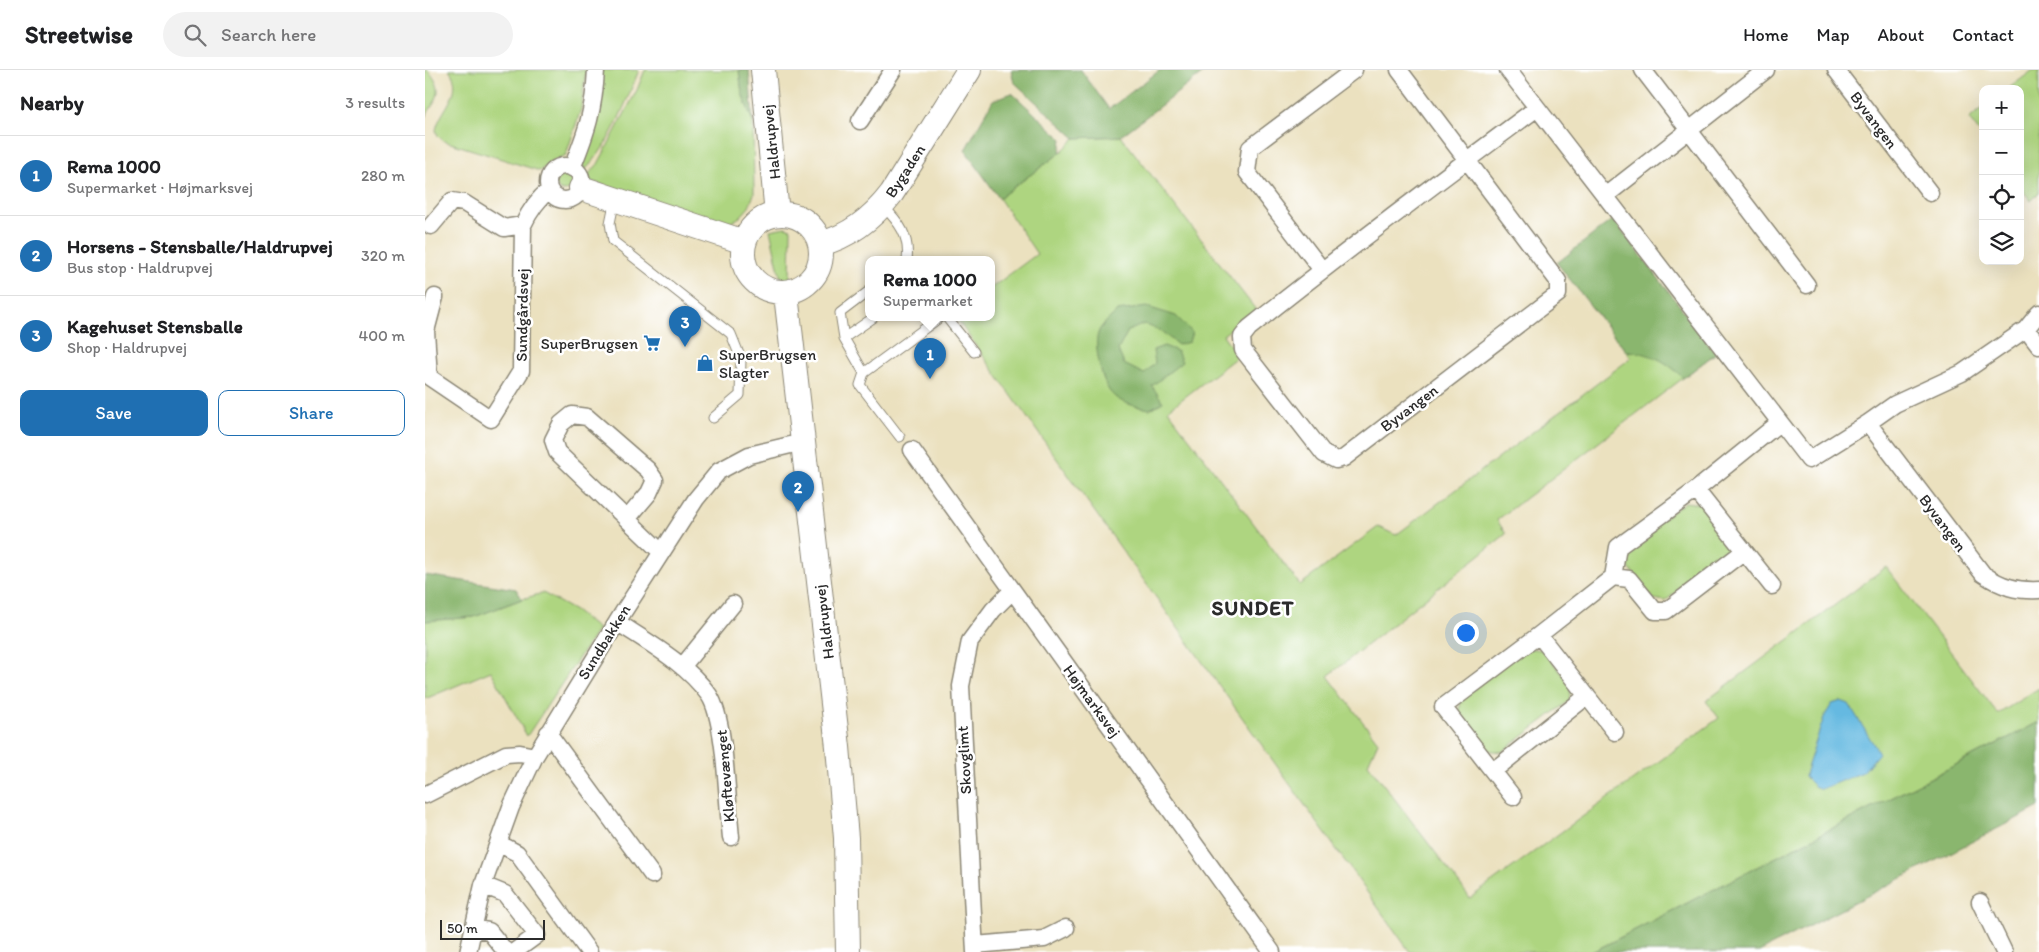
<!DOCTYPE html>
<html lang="en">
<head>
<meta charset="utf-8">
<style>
  :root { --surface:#fff; --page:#f2f2f2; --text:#202124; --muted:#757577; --line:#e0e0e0; --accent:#1f6fb2 }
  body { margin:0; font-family:Itim,sans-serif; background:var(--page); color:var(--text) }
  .controls { position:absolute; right:15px; top:15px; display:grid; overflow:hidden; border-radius:10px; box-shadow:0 5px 20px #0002 }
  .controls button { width:45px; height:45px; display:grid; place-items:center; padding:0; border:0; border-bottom:1px solid var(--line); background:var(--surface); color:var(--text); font:25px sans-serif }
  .scale { position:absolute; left:15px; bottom:12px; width:105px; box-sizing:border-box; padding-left:5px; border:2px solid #2b2b2b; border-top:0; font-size:14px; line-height:18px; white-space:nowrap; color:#2b2b2b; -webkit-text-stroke:4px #fff; paint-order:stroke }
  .you { position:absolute; left:1040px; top:562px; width:18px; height:18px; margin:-12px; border:4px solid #fff; border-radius:50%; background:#1a73e8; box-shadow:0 0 0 8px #1a73e833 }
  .badge { display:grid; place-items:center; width:32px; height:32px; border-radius:50%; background:var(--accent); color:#fff; font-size:16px; font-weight:700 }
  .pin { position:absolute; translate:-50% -41px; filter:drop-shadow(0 1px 2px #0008) }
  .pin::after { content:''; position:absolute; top:26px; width:18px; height:15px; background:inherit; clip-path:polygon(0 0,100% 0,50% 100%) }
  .popup { position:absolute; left:440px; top:186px; width:130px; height:65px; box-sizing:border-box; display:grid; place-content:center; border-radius:10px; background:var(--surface); filter:drop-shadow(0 1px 4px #0005); font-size:16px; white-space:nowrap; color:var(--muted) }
  .popup b { font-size:19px; color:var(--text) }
  .popup::after { content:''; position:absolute; left:50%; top:100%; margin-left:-10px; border:10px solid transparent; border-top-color:var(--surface) }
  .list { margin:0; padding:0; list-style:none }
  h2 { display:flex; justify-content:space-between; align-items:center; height:65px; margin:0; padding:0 20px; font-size:21px }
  h2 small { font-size:16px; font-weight:400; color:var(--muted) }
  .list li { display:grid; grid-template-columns:32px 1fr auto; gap:15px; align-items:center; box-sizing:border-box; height:80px; padding:0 20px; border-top:1px solid var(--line) }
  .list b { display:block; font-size:19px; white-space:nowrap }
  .list p { margin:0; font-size:16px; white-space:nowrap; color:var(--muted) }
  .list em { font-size:16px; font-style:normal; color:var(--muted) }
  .actions { display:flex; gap:10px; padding:15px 20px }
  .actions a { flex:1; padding:11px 0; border:1px solid var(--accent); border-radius:10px; text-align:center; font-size:18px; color:var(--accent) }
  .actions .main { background:var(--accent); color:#fff }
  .icon { flex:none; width:28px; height:28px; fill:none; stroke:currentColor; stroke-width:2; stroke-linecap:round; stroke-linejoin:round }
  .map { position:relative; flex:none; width:1614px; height:882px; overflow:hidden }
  header { display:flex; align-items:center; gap:30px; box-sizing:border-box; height:70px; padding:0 25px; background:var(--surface); border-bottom:1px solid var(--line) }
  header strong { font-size:24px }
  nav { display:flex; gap:28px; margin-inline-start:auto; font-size:18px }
  .search { width:350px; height:45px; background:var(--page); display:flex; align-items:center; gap:12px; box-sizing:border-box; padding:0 18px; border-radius:28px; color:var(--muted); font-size:19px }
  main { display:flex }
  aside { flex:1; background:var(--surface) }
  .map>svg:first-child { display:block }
</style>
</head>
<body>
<header>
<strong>Streetwise</strong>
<div class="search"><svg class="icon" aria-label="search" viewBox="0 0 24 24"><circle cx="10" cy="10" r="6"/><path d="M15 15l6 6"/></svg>Search here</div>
<nav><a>Home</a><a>Map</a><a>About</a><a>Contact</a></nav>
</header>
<main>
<aside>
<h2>Nearby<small>3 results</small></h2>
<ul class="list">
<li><span class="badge">1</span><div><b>Rema 1000</b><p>Supermarket · Højmarksvej</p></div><em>280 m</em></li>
<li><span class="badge">2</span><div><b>Horsens - Stensballe/Haldrupvej</b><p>Bus stop · Haldrupvej</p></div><em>320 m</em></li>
<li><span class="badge">3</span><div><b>Kagehuset Stensballe</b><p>Shop · Haldrupvej</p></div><em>400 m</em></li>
</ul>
<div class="actions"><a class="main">Save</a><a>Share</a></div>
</aside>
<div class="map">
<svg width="1614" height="882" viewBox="0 0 1614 882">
  <rect width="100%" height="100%" fill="#fff"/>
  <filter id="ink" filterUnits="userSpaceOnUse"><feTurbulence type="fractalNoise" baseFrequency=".02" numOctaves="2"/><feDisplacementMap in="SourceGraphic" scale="10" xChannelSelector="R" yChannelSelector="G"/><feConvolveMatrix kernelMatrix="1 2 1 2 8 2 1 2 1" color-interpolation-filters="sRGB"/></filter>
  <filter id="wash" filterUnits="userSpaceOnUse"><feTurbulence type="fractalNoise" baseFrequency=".0096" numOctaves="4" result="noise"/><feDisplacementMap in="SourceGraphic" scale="20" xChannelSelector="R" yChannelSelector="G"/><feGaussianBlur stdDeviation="1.12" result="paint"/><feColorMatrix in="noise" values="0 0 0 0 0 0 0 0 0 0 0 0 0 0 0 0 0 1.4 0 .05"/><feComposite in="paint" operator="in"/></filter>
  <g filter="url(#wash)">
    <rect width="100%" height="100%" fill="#ebe1bf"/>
    <!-- green -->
    <path fill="#aed580" stroke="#6c8056" d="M0,0H3C20,21 13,27 0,47Z
      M24,0H161L156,39L141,85L127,91L115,101L19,71L13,66L11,60C15,39 41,22 24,0Z
      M177,0H214C201,32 185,76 160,100L157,94Z
      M220,0H314L317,23L328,52L329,124L324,137L315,147L305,153L247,140L163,110V105L173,94L212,20Z
      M1608,0H1614V123L1606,131L1595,117V19H1583Z
      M1558,38V67L1544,49Z
      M696,66L831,240L798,265L813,286L743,340L875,515L953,457L971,465L1206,288L1132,192L1291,283L1072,450L1081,464L903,606L953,672L943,694L1045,828L1294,648L1281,631L1461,497L1573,644L1614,618V652L1167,882H985L531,248H566V218L612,184L574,128L635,83L650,68Z
      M131 113a8 8 0 1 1 16 0a8 8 0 1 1-16 0Z
      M360,157L366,159L365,209L356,210L345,160Z
      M1260,432L1276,434L1303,469L1301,485L1240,531L1228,529L1197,489L1198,479Z
      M118,523L150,541L173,559L102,666L66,601L0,629V551L49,547L97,529Z
      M1102,578L1118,580L1146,615L1144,631L1077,682L1061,680L1034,645L1036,629Z"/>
    <!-- forest -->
    <path fill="#8ab66e" stroke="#5a704c" d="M314,0H324L328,52L317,23Z
      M586,0H656L684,39L735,0H782L696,66L650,68L589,12Z
      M587,23L637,69L635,83L574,128L540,80L568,30Z
      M1188,149L1291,283L1258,308C1241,290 1225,283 1201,281L1132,193Z
      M722,237L751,246L767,262L764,272L753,275L736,261L719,254L703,261L693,280L699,294L719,304L730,293L728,280L739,276L752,281L757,292L727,316L738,332L725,339C691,333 681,327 674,292C672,283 670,269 674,261C677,254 687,247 692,241Z
      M0,505L91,519L97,529L49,547L0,551Z
      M1614,652V737L1334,882H1167Z"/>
    <!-- water -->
    <path fill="#65b9e1" stroke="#487286" d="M1416,631L1424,634L1454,683L1438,702L1396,719L1389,716L1380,707L1381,701L1399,647L1407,634Z"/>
  </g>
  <g filter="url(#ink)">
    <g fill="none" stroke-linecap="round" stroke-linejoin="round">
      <!-- lane casing -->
      <g stroke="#8b8675" stroke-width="11">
        <path id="lane" d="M190,129L185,153L188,171L306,264L316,289L315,325L288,348
          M458,136C474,152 485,166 482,190
          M444,221L415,243L419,268L439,303L514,248
          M522,248L549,282
          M419,268L448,248
          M439,303L435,315L475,367"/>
      </g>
      <!-- street casing -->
      <g stroke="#8b8675" stroke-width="19">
        <path id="street" d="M974,0L1133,211V224L919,388L911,390L899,384L818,280L817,267L824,258C919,182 1015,110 1112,38
          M1083,0L1384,390L1443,353L1470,334L1537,303L1601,259L1614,243
          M1218,0L1382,215
          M1411,0L1505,123
          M435,51L468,0
          M123 113a17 17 0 1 1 34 0a17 17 0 1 1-34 0Z
          M147,98C162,61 169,40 171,0
          M1180,126L1341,0
          M6,156L27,131L39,133L79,158L98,155
          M897,200L822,102L825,78L929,0
          M10,227L1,261L4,307L66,349L96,301L98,155C105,140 112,130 124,120
          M1601,259L1614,276
          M1443,353L1558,504C1577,517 1591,521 1614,520
          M487,380L847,882
          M1271,420L1347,516
          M202,449L224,423L230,410L223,400L162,347L147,345L136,354L128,370L132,382L236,482
          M1188,507L1204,509L1230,541H1241L1318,482
          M192,552C224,573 261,593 284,625C301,650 302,734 306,767
          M1114,565L1190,662
          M257,597L308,534
          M123,663L227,805
          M1068,701L1162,626
          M0,725L81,684L95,683L110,686
          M1088,727L1018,637L1114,565L1188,507L1193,477L1271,420L1354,353
          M73,773L92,783L164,882
          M58,815L80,824L112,865L89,882
          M1555,832L1579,882
          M48,858L64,861L81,882
          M550,875L619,869L641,858
          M43,882L58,815L86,737L110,686L197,544L271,429L294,401L324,385L378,372
          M550,882L536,616L545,571L568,540L587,521"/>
      </g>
      <!-- secondary casing -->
      <g stroke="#8b8675" stroke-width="26">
        <path id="secondary" d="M338,0L352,144
          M156,118L319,172
          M318 183a39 39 0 1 1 78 0a39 39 0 1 1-78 0Z
          M395,174C426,166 448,148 467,123L544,0
          M363,222L362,233L413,677L421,768L423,882"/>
      </g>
      <!-- lane -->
      <use href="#lane" stroke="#fff" stroke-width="9"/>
      <!-- street -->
      <use href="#street" stroke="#fff" stroke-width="16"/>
      <!-- secondary -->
      <use href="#secondary" stroke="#fff" stroke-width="24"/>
    </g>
  </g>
  <!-- icons -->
  <defs>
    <g id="supermarket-bare" transform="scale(1.35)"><path d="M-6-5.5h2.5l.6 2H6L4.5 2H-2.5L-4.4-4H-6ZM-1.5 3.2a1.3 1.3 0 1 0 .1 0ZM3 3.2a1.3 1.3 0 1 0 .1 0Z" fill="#1f6fb2" stroke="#fff" stroke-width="2.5" paint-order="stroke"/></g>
    <g id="shop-bare" transform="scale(1.35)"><path d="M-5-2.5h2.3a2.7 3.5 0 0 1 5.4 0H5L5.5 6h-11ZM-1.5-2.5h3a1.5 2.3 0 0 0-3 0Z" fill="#1f6fb2" stroke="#fff" stroke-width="2.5" paint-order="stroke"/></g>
  </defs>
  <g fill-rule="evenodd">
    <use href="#supermarket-bare" x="227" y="273"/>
    <use href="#shop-bare" x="280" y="293"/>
  </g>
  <g text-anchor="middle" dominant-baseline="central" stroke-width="5" stroke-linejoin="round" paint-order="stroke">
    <!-- street labels -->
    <g font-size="16" fill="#2b2b2b" stroke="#fff">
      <text transform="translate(1449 50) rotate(53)">Byvangen</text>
      <text transform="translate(346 72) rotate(-96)">Haldrupvej</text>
      <text transform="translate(480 101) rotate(-57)">Bygaden</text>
      <text transform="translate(97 245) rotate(-89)">Sundgårdsvej</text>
      <text transform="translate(984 338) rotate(-37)">Byvangen</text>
      <text transform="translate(1518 453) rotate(53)">Byvangen</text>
      <text transform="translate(399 552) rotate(-97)">Haldrupvej</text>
      <text transform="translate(179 572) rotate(-58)">Sundbakken</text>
      <text transform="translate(667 631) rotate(54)">Højmarksvej</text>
      <text transform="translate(539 690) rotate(-93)">Skovglimt</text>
      <text transform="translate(300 706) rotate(-95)">Kløftevænget</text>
    </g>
    <!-- poi labels -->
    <g font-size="16" fill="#2b2b2b" stroke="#fff" text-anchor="end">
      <text x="213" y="273">SuperBrugsen</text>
      <text x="294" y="284" text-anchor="start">SuperBrugsen<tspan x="294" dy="18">Slagter</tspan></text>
    </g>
    <!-- district labels -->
    <g font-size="21" font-weight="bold" letter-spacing="1" fill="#2b2b2b" stroke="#fff">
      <text x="828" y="537">SUNDET</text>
    </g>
  </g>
</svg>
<div class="controls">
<button>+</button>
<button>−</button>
<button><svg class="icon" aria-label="locate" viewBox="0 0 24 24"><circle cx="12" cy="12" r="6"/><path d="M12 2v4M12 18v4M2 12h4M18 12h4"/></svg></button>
<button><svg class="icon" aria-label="layers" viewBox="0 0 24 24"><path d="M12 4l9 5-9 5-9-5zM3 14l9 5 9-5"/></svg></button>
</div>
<div class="scale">50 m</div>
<div class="you"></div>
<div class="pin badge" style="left:505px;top:309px">1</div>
<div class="popup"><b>Rema 1000</b>Supermarket</div>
<div class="pin badge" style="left:373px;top:442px">2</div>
<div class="pin badge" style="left:260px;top:277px">3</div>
</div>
</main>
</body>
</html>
